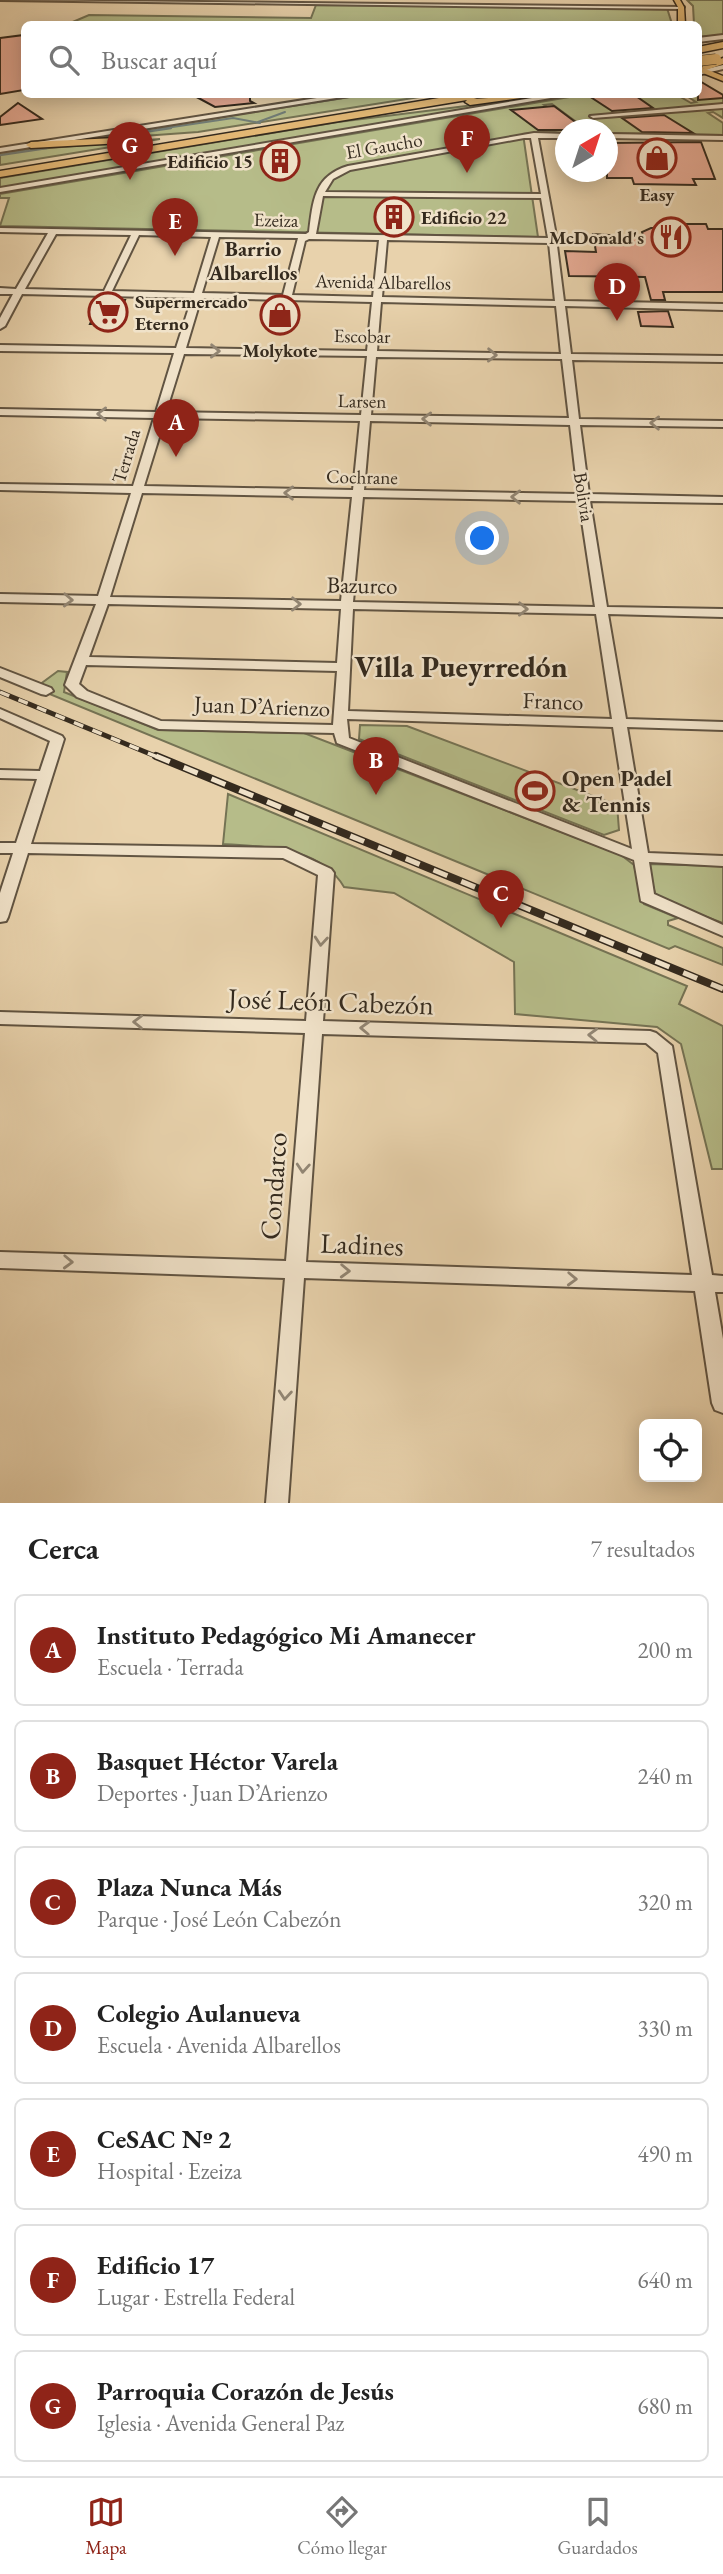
<!DOCTYPE html>
<html lang="es">
<head>
<meta charset="utf-8">
<style>
  :root { --surface:#fff; --page:#f2f2f2; --text:#222; --muted:#767676; --line:#e0e0e0; --accent:#8f2418 }
  body { margin:0; font-family:"EB Garamond",serif; background:var(--page); color:var(--text) }
  .controls { position:absolute; right:21px; bottom:21px; display:grid; overflow:hidden; border-radius:10px; box-shadow:0 4px 18px #0003 }
  .controls button { width:63px; height:63px; display:grid; place-items:center; padding:0; border:0; border-bottom:2px solid var(--line); background:var(--surface); color:var(--text); font:35px sans-serif }
  .compass { position:absolute; left:555px; top:119px; width:63px; height:63px; border-radius:50%; background:var(--surface); box-shadow:0 4px 18px #0003; rotate:39deg }
  .you { position:absolute; left:483px; top:539px; width:24px; height:24px; margin:-18px; border:5px solid #fff; border-radius:50%; background:#1a73e8; box-shadow:0 0 0 10px #1a73e833 }
  .badge { display:grid; place-items:center; width:46px; height:46px; border-radius:50%; background:var(--accent); color:#fff; font-size:23px; font-weight:700 }
  .pin { position:absolute; translate:-50% -58px; filter:drop-shadow(0 2px 4px #0008) }
  .pin::after { content:''; position:absolute; top:37px; width:24px; height:21px; background:inherit; clip-path:polygon(0 0,100% 0,50% 100%) }
  .list { margin:0; padding:0; list-style:none }
  h2 { display:flex; justify-content:space-between; align-items:center; height:91px; margin:0; padding:0 28px; font-size:30px }
  h2 small { font-size:23px; font-weight:400; color:var(--muted) }
  .list li { display:grid; grid-template-columns:46px 1fr auto; gap:21px; align-items:center; box-sizing:border-box; height:112px; margin:0 14px 14px; padding:0 14px; border:2px solid var(--line); border-radius:10px }
  .list b { display:block; font-size:26px; white-space:nowrap }
  .list p { margin:0; font-size:23px; white-space:nowrap; color:var(--muted) }
  .list em { font-size:23px; font-style:normal; color:var(--muted) }
  .icon { flex:none; width:38px; height:38px; fill:none; stroke:currentColor; stroke-width:2; stroke-linecap:round; stroke-linejoin:round }
  .map { position:relative; flex:none; width:723px; height:1503px; overflow:hidden }
  .search { position:absolute; background:var(--surface); box-shadow:0 4px 18px #0003; left:21px; right:21px; top:21px; height:77px; display:flex; align-items:center; gap:18px; box-sizing:border-box; padding:0 24px; border-radius:10px; color:var(--muted); font-size:26px }
  .sheet { height:973px; background:var(--surface) }
  nav { display:flex; justify-content:space-around; align-items:center; box-sizing:border-box; height:98px; border-top:2px solid var(--line); background:var(--surface); font-size:19px; color:var(--muted) }
  nav a { display:grid; justify-items:center; gap:4px }
  nav .on { color:var(--accent) }
  .map>svg:first-child { display:block }
</style>
</head>
<body>
<div class="map">
<svg width="723" height="1503" viewBox="0 0 723 1503">
  <rect width="100%" height="100%" fill="#e8d2ac"/>
  <filter id="stains"><feTurbulence type="fractalNoise" baseFrequency=".00286" numOctaves="4"/><feColorMatrix values="0 0 0 0 .2 0 0 0 0 .09 0 0 0 0 .02 0 0 0 .5 -.17"/></filter>
  <radialGradient id="worn" r=".72"><stop offset=".6" stop-color="#630" stop-opacity="0"/><stop offset="1" stop-color="#630" stop-opacity=".3"/></radialGradient>
  <!-- green -->
  <path fill="#b6bc89" stroke="#757354" stroke-width="2" d="M687,0H723V35L699,37L698,24H694L693,6Z
    M316,5L667,8L672,24H68L89,15L311,18Z
    M363,95H432L198,132L60,142Z
    M581,95H677L691,103L696,102L685,95L723,98V118L713,112L708,113L723,123V135L608,133V130L586,129L552,104L544,105L576,129L523,134L538,237L0,226L9,198H0V194Z
    M547,96L0,188V178L338,122Z
    M160,139L0,165V152Z
    M58,671L67,672L64,692L158,730L304,733L621,855L634,865L644,904L678,918L668,921V925L723,948V965L675,946L669,949L35,688Z
    M360,725L407,726L617,805L619,830L604,835L359,739Z
    M228,794L687,986L679,1004L723,1026V1169H712L681,1044L657,1027L515,1014L514,962L394,893L344,887C320,846 266,847 223,844Z
    M647,864L723,866V923L664,901L655,893Z"/>
  <g fill="none" stroke-linecap="round" stroke-linejoin="round">
    <!-- stream-far1 -->
    <path stroke="#717d77" stroke-width="2" d="M258,122L285,112
      M159,129L233,118L260,123"/>
    <!-- stream -->
    <path stroke="#717d77" stroke-width="2.5" d="M96,139L171,128
      M0,155L47,148"/>
  </g>
  <!-- building -->
  <path fill="#e7ab95" stroke="#342a1e" stroke-width="2" d="M24,35V90L0,94V38Z
    M698,80L723,95V98L698,100Z
    M191,94H250V101L254,103L215,107Z
    M608,94H633L653,108L612,111L589,96Z
    M18,103L42,119L0,125V117Z
    M554,106L586,130H538L511,110Z
    M664,115L693,133L642,132L622,118Z
    M701,142L715,179H693L696,185L634,184L632,178H607V143Z
    M671,224H706L708,229H723V292H663L665,300H651L645,277L569,276L565,251L596,252L593,234L643,237L642,232L651,228H672Z
    M101,300H125L115,324H90Z
    M271,304H293L288,327L266,326Z
    M668,311L673,327L641,326L638,312Z"/>
  <g fill="none" stroke-linecap="round" stroke-linejoin="round">
    <!-- minor casing -->
    <g stroke="#615442" stroke-width="4">
      <path id="minor" d="M0,0L684,7L681,9Z
        M723,35V39L698,42V38Z
        M723,65V69L698,75V71Z
        M342,94H361L0,152V148Z
        M556,94H574L0,192V188Z
        M723,104V108L593,118L590,116Z
        M534,133L566,134V138H538L555,230L564,301L723,304V310L565,306L571,354L723,356V362L572,360L579,419L723,421V427L580,425L589,494L723,497V503L590,501L607,607L723,609V617L608,614L626,719L723,722V730L627,727L648,853L723,856V866L649,862L654,894L723,925V936L641,901L634,860L337,743L334,733L159,729L77,697L65,685L96,604L0,602V594L98,596L131,493L0,490V484L133,486L154,418L0,415V409L156,412L174,353L0,351V345L176,348L192,298L22,294L5,326L0,329V318L13,294H0V288L16,289L48,233L0,232V228L306,234L309,232C313,201 314,176 348,166ZM524,138H531L541,194L325,192L333,179L350,170ZM323,196L541,198L548,238L316,234ZM56,234L131,235L104,291L25,289ZM139,235L211,237L194,293L112,291ZM219,237L298,238L283,295L202,293ZM309,239L379,240L373,297L292,295L305,241ZM387,240L549,243L555,301L382,297ZM201,298L372,302L367,351L186,348ZM381,302L556,306L561,354L377,351ZM184,354L367,356L361,415L166,412ZM376,357L562,359L569,418L371,415ZM165,418L360,421L353,490L144,486ZM370,421L570,425L578,494L364,490ZM142,493L352,497L341,601L110,597ZM363,497L579,501L595,607L353,602ZM108,604L341,609L337,663L89,657ZM353,609L596,614L612,719L348,711ZM86,665L337,671L333,725L161,721L87,691L79,684ZM347,719L613,727L632,849L349,738Z
        M608,134L723,136V140L608,138Z
        M0,668L51,688L53,691L46,695L41,694L0,677Z
        M0,709L62,736L64,739L31,844L286,848L331,869L334,873L323,1021L650,1031L656,1033L672,1046L712,1275L723,1276V1292H715L723,1339V1413L715,1410L712,1403L695,1291L304,1278L288,1503H266L285,1278L0,1268V1252L286,1261L305,1033L0,1024V1012L306,1021L318,875L283,858L28,853L8,917L6,921L0,922V893L13,853H0V843H16L37,779L0,778V770L40,771L50,741L0,718ZM322,1034L646,1043L658,1053L692,1275L306,1262Z"/>
    </g>
    <!-- major casing -->
    <g stroke="#342a1e" stroke-width="3">
      <path id="major" d="M674,0H680L684,7L685,24H678V7Z
        M698,66L723,76V81L698,71Z"/>
    </g>
    <!-- highway casing -->
    <g stroke="#342a1e" stroke-width="3">
      <path id="highway" d="M723,42V48L698,53V47Z
        M723,58V64L706,70L701,67Z
        M463,94H489L474,99L549,94L470,105L465,102L467,100L0,177V171Z
        M137,137L141,138V142L31,148L26,145L31,142Z"/>
    </g>
    <!-- minor -->
    <use href="#minor" fill="#f0e2c9" fill-rule="evenodd"/>
    <!-- major -->
    <use href="#major" fill="#e4b976" fill-rule="evenodd"/>
    <!-- highway -->
    <use href="#highway" fill="#e4b976" fill-rule="evenodd"/>
    <!-- rail-far1 casing -->
    <g stroke="#342a1e" stroke-width="5">
      <path id="rail-far1" d="M0,692L160,758"/>
    </g>
    <!-- rail casing -->
    <g stroke="#342a1e" stroke-width="8">
      <path id="rail" d="M156,756L723,989"/>
    </g>
    <!-- rail-far1 -->
    <use href="#rail-far1" stroke="#f0e2c9" stroke-width="3.5" stroke-dasharray="10" stroke-linecap="butt"/>
    <!-- rail -->
    <use href="#rail" stroke="#f0e2c9" stroke-width="5" stroke-dasharray="15" stroke-linecap="butt"/>
    <!-- highway-bridge casing -->
    <g stroke="#342a1e" stroke-width="11" stroke-linecap="butt">
      <path id="highway-bridge" d="M698,61L716,59"/>
    </g>
    <!-- highway-bridge -->
    <use href="#highway-bridge" stroke="#e4b976" stroke-width="10"/>
  </g>
  <!-- one-way arrows -->
  <defs><path id="oneway-chevron" d="M-2-3.5L2.5 0L-2 3.5" fill="none" stroke-width="1.6" stroke-linecap="round" stroke-linejoin="round" transform="scale(1.75)"/></defs>
  <g stroke="#928674">
    <use href="#oneway-chevron" transform="translate(215 351) rotate(1)"/>
    <use href="#oneway-chevron" transform="translate(492 355) rotate(1)"/>
    <use href="#oneway-chevron" transform="translate(102 414) rotate(-179)"/>
    <use href="#oneway-chevron" transform="translate(427 419) rotate(-179)"/>
    <use href="#oneway-chevron" transform="translate(655 423) rotate(-179)"/>
    <use href="#oneway-chevron" transform="translate(289 493) rotate(-179)"/>
    <use href="#oneway-chevron" transform="translate(516 497) rotate(-179)"/>
    <use href="#oneway-chevron" transform="translate(68 600) rotate(2)"/>
    <use href="#oneway-chevron" transform="translate(296 604) rotate(1)"/>
    <use href="#oneway-chevron" transform="translate(523 609) rotate(1)"/>
    <use href="#oneway-chevron" transform="translate(321 941) rotate(95)"/>
    <use href="#oneway-chevron" transform="translate(138 1022) rotate(-179)"/>
    <use href="#oneway-chevron" transform="translate(365 1028) rotate(-178)"/>
    <use href="#oneway-chevron" transform="translate(593 1035) rotate(-178)"/>
    <use href="#oneway-chevron" transform="translate(303 1168) rotate(94)"/>
    <use href="#oneway-chevron" transform="translate(68 1262) rotate(2)"/>
    <use href="#oneway-chevron" transform="translate(345 1271) rotate(2)"/>
    <use href="#oneway-chevron" transform="translate(572 1279) rotate(2)"/>
    <use href="#oneway-chevron" transform="translate(285 1395) rotate(95)"/>
  </g>
  <!-- icons -->
  <defs>
    <g id="shop-ring" transform="scale(2.0125)"><circle r="9.5" fill="#f0e2c9" stroke="#8f2418" stroke-width="1.5"/><path d="M-5-2.5h2.3a2.7 3.5 0 0 1 5.4 0H5L5.5 6h-11ZM-1.5-2.5h3a1.5 2.3 0 0 0-3 0Z" fill="#8f2418"/></g>
    <g id="building-ring" transform="scale(2.0125)"><circle r="9.5" fill="#f0e2c9" stroke="#8f2418" stroke-width="1.5"/><path d="M-4-6H4V6H1V3H-1V6H-4ZM-2.5-4.3h1.7v1.8h-1.7ZM.8-4.3h1.7v1.8H.8ZM-2.5-1h1.7V.8h-1.7ZM.8-1h1.7V.8H.8Z" fill="#8f2418"/></g>
    <g id="restaurant-ring" transform="scale(2.0125)"><circle r="9.5" fill="#f0e2c9" stroke="#8f2418" stroke-width="1.5"/><path d="M-5-6h1v4h1v-4h1v4h1v-4h1v5L-1.5 .5V6h-2V.5L-5-1ZM5-6V6H3V1.5H1.5Q1.5-4 5-6Z" fill="#8f2418"/></g>
    <g id="supermarket-ring" transform="scale(2.0125)"><circle r="9.5" fill="#f0e2c9" stroke="#8f2418" stroke-width="1.5"/><path d="M-6-5.5h2.5l.6 2H6L4.5 2H-2.5L-4.4-4H-6ZM-1.5 3.2a1.3 1.3 0 1 0 .1 0ZM3 3.2a1.3 1.3 0 1 0 .1 0Z" fill="#8f2418"/></g>
    <g id="stadium-ring" transform="scale(2.0125)"><circle r="9.5" fill="#f0e2c9" stroke="#8f2418" stroke-width="1.5"/><path d="M0-5a6.5 5 0 1 0 0 10a6.5 5 0 1 0 0-10ZM-3.5-1.8h7v3.6h-7Z" fill="#8f2418"/></g>
  </defs>
  <g fill-rule="evenodd">
    <use href="#shop-ring" x="657" y="158"/>
    <use href="#building-ring" x="280" y="161"/>
    <use href="#building-ring" x="394" y="217"/>
    <use href="#restaurant-ring" x="671" y="237"/>
    <use href="#supermarket-ring" x="108" y="312"/>
    <use href="#shop-ring" x="280" y="315"/>
    <use href="#stadium-ring" x="535" y="791"/>
  </g>
  <g text-anchor="middle" dominant-baseline="central" stroke-width="5" stroke-linejoin="round" paint-order="stroke">
    <!-- far-street labels -->
    <g font-size="19" fill="#342a1e" stroke="#f0e2c9">
      <text transform="translate(384 146) rotate(-10)">El Gaucho</text>
      <text transform="translate(276 220) rotate(1)">Ezeiza</text>
      <text transform="translate(383 282) rotate(1)">Avenida Albarellos</text>
      <text transform="translate(362 336) rotate(1)">Escobar</text>
      <text transform="translate(362 401) rotate(1)">Larsen</text>
      <text transform="translate(126 456) rotate(-73)">Terrada</text>
      <text transform="translate(362 477) rotate(1)">Cochrane</text>
      <text transform="translate(584 497) rotate(81)">Bolivia</text>
    </g>
    <!-- far-poi labels -->
    <g font-size="19" font-weight="bold" fill="#342a1e" stroke="#f0e2c9" text-anchor="end">
      <text x="253" y="161">Edificio 15</text>
      <text x="657" y="194" text-anchor="middle">Easy</text>
      <text x="421" y="217" text-anchor="start">Edificio 22</text>
      <text x="644" y="237">McDonald's</text>
      <text x="135" y="301" text-anchor="start">Supermercado<tspan x="135" dy="22">Eterno</tspan></text>
      <text x="280" y="350" text-anchor="middle">Molykote</text>
    </g>
    <!-- far-neighbourhood labels -->
    <g font-size="21" font-weight="bold" fill="#342a1e" stroke="#f0e2c9">
      <text x="253" y="248">Barrio<tspan x="253" dy="24">Albarellos</tspan></text>
    </g>
    <!-- street labels -->
    <g font-size="23" fill="#342a1e" stroke="#f0e2c9">
      <text transform="translate(362 585) rotate(1)">Bazurco</text>
      <text transform="translate(553 701) rotate(2)">Franco</text>
      <text transform="translate(262 706) rotate(2)">Juan D’Arienzo</text>
    </g>
    <!-- poi labels -->
    <g font-size="23" font-weight="bold" fill="#342a1e" stroke="#f0e2c9" text-anchor="start">
      <text x="562" y="778">Open Padel<tspan x="562" dy="26">&amp; Tennis</tspan></text>
    </g>
    <!-- near-street labels -->
    <g font-size="28" fill="#342a1e" stroke="#f0e2c9">
      <text transform="translate(331 1001) rotate(2)">José León Cabezón</text>
      <text transform="translate(273 1186) rotate(-86)">Condarco</text>
      <text transform="translate(362 1244) rotate(2)">Ladines</text>
    </g>
    <!-- district labels -->
    <g font-size="30" font-weight="bold" fill="#342a1e" stroke="#f0e2c9">
      <text x="461" y="666">Villa Pueyrredón</text>
    </g>
  </g>
  <rect width="100%" height="100%" filter="url(#stains)"/>
  <rect width="100%" height="100%" fill="url(#worn)"/>
</svg>
<div class="controls">
<button><svg class="icon" aria-label="locate" viewBox="0 0 24 24"><circle cx="12" cy="12" r="6"/><path d="M12 2v4M12 18v4M2 12h4M18 12h4"/></svg></button>
</div>
<svg class="compass" viewBox="-18 -18 36 36"><path d="M0-13l5 13h-10z" fill="#e53935"/><path d="M0 13l5-13h-10z" fill="#767676"/></svg>
<div class="you"></div>
<div class="pin badge" style="left:176px;top:457px">A</div>
<div class="pin badge" style="left:376px;top:795px">B</div>
<div class="pin badge" style="left:501px;top:928px">C</div>
<div class="pin badge" style="left:617px;top:321px">D</div>
<div class="pin badge" style="left:175px;top:256px">E</div>
<div class="pin badge" style="left:467px;top:173px">F</div>
<div class="pin badge" style="left:130px;top:180px">G</div>
<div class="search"><svg class="icon" aria-label="search" viewBox="0 0 24 24"><circle cx="10" cy="10" r="6"/><path d="M15 15l6 6"/></svg>Buscar aquí</div>
</div>
<section class="sheet">
<h2>Cerca<small>7 resultados</small></h2>
<ul class="list">
<li><span class="badge">A</span><div><b>Instituto Pedagógico Mi Amanecer</b><p>Escuela · Terrada</p></div><em>200 m</em></li>
<li><span class="badge">B</span><div><b>Basquet Héctor Varela</b><p>Deportes · Juan D’Arienzo</p></div><em>240 m</em></li>
<li><span class="badge">C</span><div><b>Plaza Nunca Más</b><p>Parque · José León Cabezón</p></div><em>320 m</em></li>
<li><span class="badge">D</span><div><b>Colegio Aulanueva</b><p>Escuela · Avenida Albarellos</p></div><em>330 m</em></li>
<li><span class="badge">E</span><div><b>CeSAC Nº 2</b><p>Hospital · Ezeiza</p></div><em>490 m</em></li>
<li><span class="badge">F</span><div><b>Edificio 17</b><p>Lugar · Estrella Federal</p></div><em>640 m</em></li>
<li><span class="badge">G</span><div><b>Parroquia Corazón de Jesús</b><p>Iglesia · Avenida General Paz</p></div><em>680 m</em></li>
</ul>
</section>
<nav>
<a class="on"><svg class="icon" aria-label="map" viewBox="0 0 24 24"><path d="M3 6l6-2 6 2 6-2v14l-6 2-6-2-6 2zM9 4v14M15 6v14"/></svg>Mapa</a>
<a><svg class="icon" aria-label="directions" viewBox="0 0 24 24"><path d="M12 3l9 9-9 9-9-9zM9 14v-3h6M13 9l2 2-2 2"/></svg>Cómo llegar</a>
<a><svg class="icon" aria-label="saved" viewBox="0 0 24 24"><path d="M7 4h10v16l-5-4-5 4z"/></svg>Guardados</a>
</nav>
</body>
</html>
